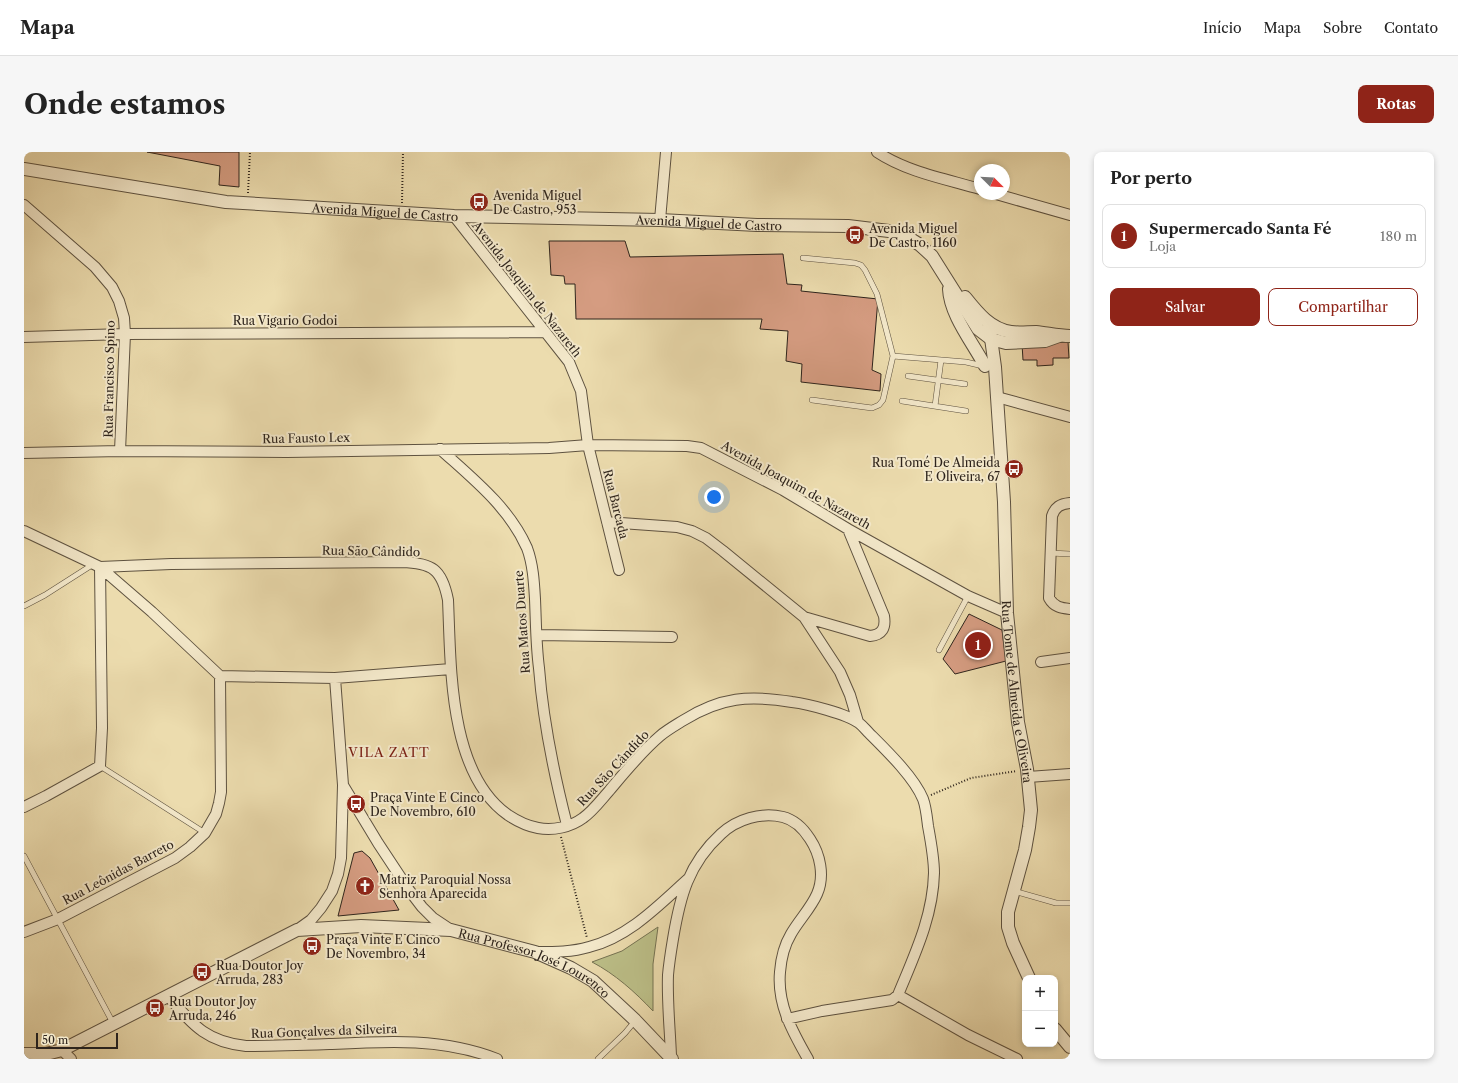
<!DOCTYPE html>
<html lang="pt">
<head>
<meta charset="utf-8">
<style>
  :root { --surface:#fff; --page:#f6f6f6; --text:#222; --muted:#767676; --line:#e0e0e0; --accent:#8f2418 }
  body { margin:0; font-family:"Libre Caslon Text",serif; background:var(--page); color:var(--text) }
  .controls { position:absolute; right:12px; bottom:12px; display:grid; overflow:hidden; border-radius:8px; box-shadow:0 2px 6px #0003 }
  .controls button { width:36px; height:36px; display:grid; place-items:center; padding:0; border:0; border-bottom:1px solid var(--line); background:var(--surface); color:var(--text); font:20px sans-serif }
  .compass { position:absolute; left:950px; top:12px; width:36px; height:36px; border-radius:50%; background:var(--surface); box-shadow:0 2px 6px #0003; rotate:114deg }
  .scale { position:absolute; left:12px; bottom:10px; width:82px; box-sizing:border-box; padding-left:4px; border:2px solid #2e241c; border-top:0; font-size:11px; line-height:14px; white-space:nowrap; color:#2e241c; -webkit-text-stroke:3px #f3e8ca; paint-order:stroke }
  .you { position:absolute; left:690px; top:345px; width:14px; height:14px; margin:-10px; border:3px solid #fff; border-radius:50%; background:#1a73e8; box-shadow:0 0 0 6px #1a73e833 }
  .badge { display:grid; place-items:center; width:26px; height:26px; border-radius:50%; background:var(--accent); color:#fff; font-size:13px; font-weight:700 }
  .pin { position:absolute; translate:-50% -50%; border:2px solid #fff; box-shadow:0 1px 4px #0006 }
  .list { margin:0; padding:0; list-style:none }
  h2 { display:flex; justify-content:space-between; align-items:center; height:52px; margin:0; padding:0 16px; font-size:17px }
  h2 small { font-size:13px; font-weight:400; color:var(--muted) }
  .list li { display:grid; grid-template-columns:26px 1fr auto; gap:12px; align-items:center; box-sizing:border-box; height:64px; margin:0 8px 8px; padding:0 8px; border:1px solid var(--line); border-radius:8px }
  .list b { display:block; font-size:15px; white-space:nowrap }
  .list p { margin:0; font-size:13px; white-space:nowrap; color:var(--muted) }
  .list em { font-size:13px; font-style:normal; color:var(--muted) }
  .actions { display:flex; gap:8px; padding:12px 16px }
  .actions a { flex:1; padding:9px 0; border:1px solid var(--accent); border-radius:8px; text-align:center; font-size:14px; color:var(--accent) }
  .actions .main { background:var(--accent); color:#fff }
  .map { position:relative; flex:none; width:1046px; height:907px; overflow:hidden; border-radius:8px }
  header { display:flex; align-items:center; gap:24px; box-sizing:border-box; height:56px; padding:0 20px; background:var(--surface); border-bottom:1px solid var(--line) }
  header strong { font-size:19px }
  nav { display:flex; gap:22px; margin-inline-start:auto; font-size:14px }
  .intro { display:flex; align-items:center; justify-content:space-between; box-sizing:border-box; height:96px; padding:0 24px }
  h1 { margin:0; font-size:28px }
  .button { padding:10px 18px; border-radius:8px; background:var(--accent); color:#fff; font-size:14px; font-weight:700 }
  main { display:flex; gap:24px; padding:0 24px }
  aside { flex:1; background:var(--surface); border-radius:8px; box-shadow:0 2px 6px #0003 }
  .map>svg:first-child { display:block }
</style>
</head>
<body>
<header>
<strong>Mapa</strong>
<nav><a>Início</a><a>Mapa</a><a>Sobre</a><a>Contato</a></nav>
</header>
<div class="intro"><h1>Onde estamos</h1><a class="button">Rotas</a></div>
<main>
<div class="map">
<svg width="1046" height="907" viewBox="0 0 1046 907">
  <rect width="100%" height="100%" fill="#ecdcae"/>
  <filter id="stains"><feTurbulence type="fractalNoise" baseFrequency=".005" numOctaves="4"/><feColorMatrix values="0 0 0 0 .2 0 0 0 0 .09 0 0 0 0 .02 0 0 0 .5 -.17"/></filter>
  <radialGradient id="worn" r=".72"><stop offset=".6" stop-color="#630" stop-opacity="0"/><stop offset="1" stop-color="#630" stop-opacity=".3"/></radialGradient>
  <!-- green -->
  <path fill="#bcbf88" stroke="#757252" d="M634,775L629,812V859C611,840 591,822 568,810L598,799Z"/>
  <!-- building -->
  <path fill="#d59c81" stroke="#2e241c" d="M123,0H215V35L195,33L196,14Z
    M525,89H601L606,105L759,102L763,132L778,133L777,139L854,147L848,218L857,222L856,239L777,230L778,212L762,209L764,179L736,177L738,167H552L551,132H541L540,124L527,123Z
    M1044,190L1045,206H1029V213L1013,214V208H999L998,192Z
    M945,462L978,478L982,509L931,522L919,507Z
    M338,699L346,706L375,758L314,764L330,701Z"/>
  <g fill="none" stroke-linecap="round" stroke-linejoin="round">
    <!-- service casing -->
    <g stroke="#5e5240" stroke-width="6">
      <path id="service" d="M779,106L831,111L837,113L841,118L853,142L869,204L859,248L855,253L848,256L788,248
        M869,204L942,210L959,214
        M884,224L941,232
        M878,249L942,259
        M911,254L917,208
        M1026,401L1046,402
        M0,454L21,443L68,413
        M915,498L944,444
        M76,614L181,681
        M0,704L89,871
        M990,739L1032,751H1046
        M574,907L601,881L611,869"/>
    </g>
    <!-- minor casing -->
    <g stroke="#5e5240" stroke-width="12">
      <path id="minor" d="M853,0C883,20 922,27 956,37
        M972,42L1046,63
        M0,53L71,115L88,135L95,149L100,166L101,182L96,299
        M430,64L545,210L557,239L564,293L663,294L677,296L759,338L824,377L944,444L983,461
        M636,68L642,0
        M0,185L101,182L521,180
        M973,245L1046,265
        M416,297C448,326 485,355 503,396C509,412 510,430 511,447C512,470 512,493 515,516C519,569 530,622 543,673
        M0,301L96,299L263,300L525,296L564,293L595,418
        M1046,351C1036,352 1031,355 1028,364L1025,446C1030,455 1037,456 1046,457
        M583,370L653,375L668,379L682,386L699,399L780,465L816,520L826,543L834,570
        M0,379L76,415L128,460L196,524L311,526L427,517
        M780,465L846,484C858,483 862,476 860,464L824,377
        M513,483L648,485
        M1017,510L1046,506
        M1004,625L1046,622
        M319,633L354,691L385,738L398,755L409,766L427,778
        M0,655L22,644L76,614L78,576L76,415L147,412L378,410C408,411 418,417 424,448C427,513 424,621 484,663C493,669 503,674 514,676C529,679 547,675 559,666C569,659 577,648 585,639C601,620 617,600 636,584C643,578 652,573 660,568C697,545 725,543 768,550C784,552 823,562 835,571C839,574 842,578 845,581C862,598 890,625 899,647C902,655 903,666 904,674C907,690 910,706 910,721C909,765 890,804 874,843L944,883L993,907
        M273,778L287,768L297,756L308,739L314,722L317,706L319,633L311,526
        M0,780L34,767L151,706L166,695L181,681L192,662L195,651L197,640L196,524
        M513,800C531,800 548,800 565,795C605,785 635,753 664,727
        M144,844C169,873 182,890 222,894C251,894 279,893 308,892C364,889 420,886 473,907
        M763,867L798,859L868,848L874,843
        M38,898L47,907
        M647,904C646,877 643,850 644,823C645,811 647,799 649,787C656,745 664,712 697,682C713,667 737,660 759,665C771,668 779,676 786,687C796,702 801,724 793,742C787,756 775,768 767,782C761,792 757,807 756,820C753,852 768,879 784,907"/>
    </g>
    <!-- tertiary casing -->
    <g stroke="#5e5240" stroke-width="14">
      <g id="tertiary">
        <path id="s1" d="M0,17L202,50L430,64L636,68L733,73L824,74L865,79L882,84L896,93L908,104L954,177L967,187L982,191L1021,189L1035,184"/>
        <path d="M925,137C926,163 949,191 961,214"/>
        <path d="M941,145C953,160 966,177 987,180C995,181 1004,180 1012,180C1023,181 1034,184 1046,184"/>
        <path id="s2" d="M965,172L971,215L980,350L983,461L994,570L1003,617L1007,658L1005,675L1001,698L984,760V775L989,791L1005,826"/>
        <path d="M1031,877L1046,895"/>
        <path id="s3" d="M0,902H22L38,898L273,778L337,774L427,778L511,800L547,816L569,829L611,868L648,907"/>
      </g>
    </g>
    <!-- path -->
    <path stroke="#2e241c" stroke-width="2" stroke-dasharray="1 2" stroke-linecap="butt" d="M224,41L226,0
      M378,51L379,0
      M907,643L947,626L993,619
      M537,685L563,786"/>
    <!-- service -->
    <use href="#service" stroke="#f3e8ca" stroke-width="5"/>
    <!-- minor -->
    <use href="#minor" stroke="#f3e8ca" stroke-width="10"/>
    <!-- tertiary -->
    <use href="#tertiary" stroke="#f3e8ca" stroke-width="12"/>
  </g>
  <!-- icons -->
  <defs>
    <g id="bus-disc" transform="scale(1)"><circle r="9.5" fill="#8f2418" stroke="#f3e8ca"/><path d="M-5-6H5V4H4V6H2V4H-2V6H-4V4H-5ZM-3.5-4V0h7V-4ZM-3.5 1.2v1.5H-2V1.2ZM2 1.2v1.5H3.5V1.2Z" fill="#fff"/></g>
    <g id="church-disc" transform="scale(1)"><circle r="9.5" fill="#8f2418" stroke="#f3e8ca"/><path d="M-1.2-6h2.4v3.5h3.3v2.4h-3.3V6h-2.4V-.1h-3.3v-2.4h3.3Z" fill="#fff"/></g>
  </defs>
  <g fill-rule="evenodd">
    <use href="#bus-disc" x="455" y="50"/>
    <use href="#bus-disc" x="831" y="83"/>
    <use href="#bus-disc" x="990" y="317"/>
    <use href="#bus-disc" x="332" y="652"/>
    <use href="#church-disc" x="341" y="734"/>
    <use href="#bus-disc" x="288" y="794"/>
    <use href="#bus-disc" x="178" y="820"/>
    <use href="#bus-disc" x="131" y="856"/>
  </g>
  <g text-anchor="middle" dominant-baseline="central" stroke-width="4" stroke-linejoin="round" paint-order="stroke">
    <!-- poi labels -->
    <g font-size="12" fill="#2e241c" stroke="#f3e8ca" text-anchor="start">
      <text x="469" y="43">Avenida Miguel<tspan x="469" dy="14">De Castro, 953</tspan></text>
      <text x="845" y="76">Avenida Miguel<tspan x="845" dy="14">De Castro, 1160</tspan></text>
      <text x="976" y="310" text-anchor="end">Rua Tomé De Almeida<tspan x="976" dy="14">E Oliveira, 67</tspan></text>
      <text x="346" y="645">Praça Vinte E Cinco<tspan x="346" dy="14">De Novembro, 610</tspan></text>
      <text x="355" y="727">Matriz Paroquial Nossa<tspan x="355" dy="14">Senhora Aparecida</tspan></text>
      <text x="302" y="787">Praça Vinte E Cinco<tspan x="302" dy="14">De Novembro, 34</tspan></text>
      <text x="192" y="813">Rua Doutor Joy<tspan x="192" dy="14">Arruda, 283</tspan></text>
      <text x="145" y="849">Rua Doutor Joy<tspan x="145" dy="14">Arruda, 246</tspan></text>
    </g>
    <!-- street labels -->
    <g font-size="12" fill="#2e241c" stroke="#f3e8ca">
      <text stroke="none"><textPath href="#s1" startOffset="364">Avenida Miguel de Castro</textPath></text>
      <text stroke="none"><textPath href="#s1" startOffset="688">Avenida Miguel de Castro</textPath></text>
      <text transform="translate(503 137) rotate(52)">Avenida Joaquim de Nazareth</text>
      <text x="261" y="168">Rua Vigario Godoi</text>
      <text transform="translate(85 227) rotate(-89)">Rua Francisco Spino</text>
      <text transform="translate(282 286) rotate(-1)">Rua Fausto Lex</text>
      <text transform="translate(772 333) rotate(29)">Avenida Joaquim de Nazareth</text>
      <text transform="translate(592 352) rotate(76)">Rua Barcada</text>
      <text transform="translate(347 399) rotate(1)">Rua São Cândido</text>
      <text transform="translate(498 470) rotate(-94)">Rua Matos Duarte</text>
      <text stroke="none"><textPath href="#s2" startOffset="369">Rua Tome de Almeida e Oliveira</textPath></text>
      <text transform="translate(589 616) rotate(-47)">Rua São Cândido</text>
      <text transform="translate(94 720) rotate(-28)">Rua Leônidas Barreto</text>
      <text stroke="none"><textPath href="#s3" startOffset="547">Rua Professor José Lourenco</textPath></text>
      <text transform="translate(300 879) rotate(-2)">Rua Gonçalves da Silveira</text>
    </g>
    <!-- neighbourhood labels -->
    <g font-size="13" letter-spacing="1" fill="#7a1f14" stroke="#f3e8ca">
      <text x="365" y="600">VILA ZATT</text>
    </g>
  </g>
  <rect width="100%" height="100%" filter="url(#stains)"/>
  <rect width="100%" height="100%" fill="url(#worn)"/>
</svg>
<div class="controls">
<button>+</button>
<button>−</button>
</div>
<svg class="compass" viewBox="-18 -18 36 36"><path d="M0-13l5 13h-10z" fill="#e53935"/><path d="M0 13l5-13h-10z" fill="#767676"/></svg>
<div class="scale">50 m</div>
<div class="you"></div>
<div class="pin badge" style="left:954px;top:493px">1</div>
</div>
<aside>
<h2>Por perto<small></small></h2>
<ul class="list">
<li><span class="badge">1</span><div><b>Supermercado Santa Fé</b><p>Loja</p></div><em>180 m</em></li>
</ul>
<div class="actions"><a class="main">Salvar</a><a>Compartilhar</a></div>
</aside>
</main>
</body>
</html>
